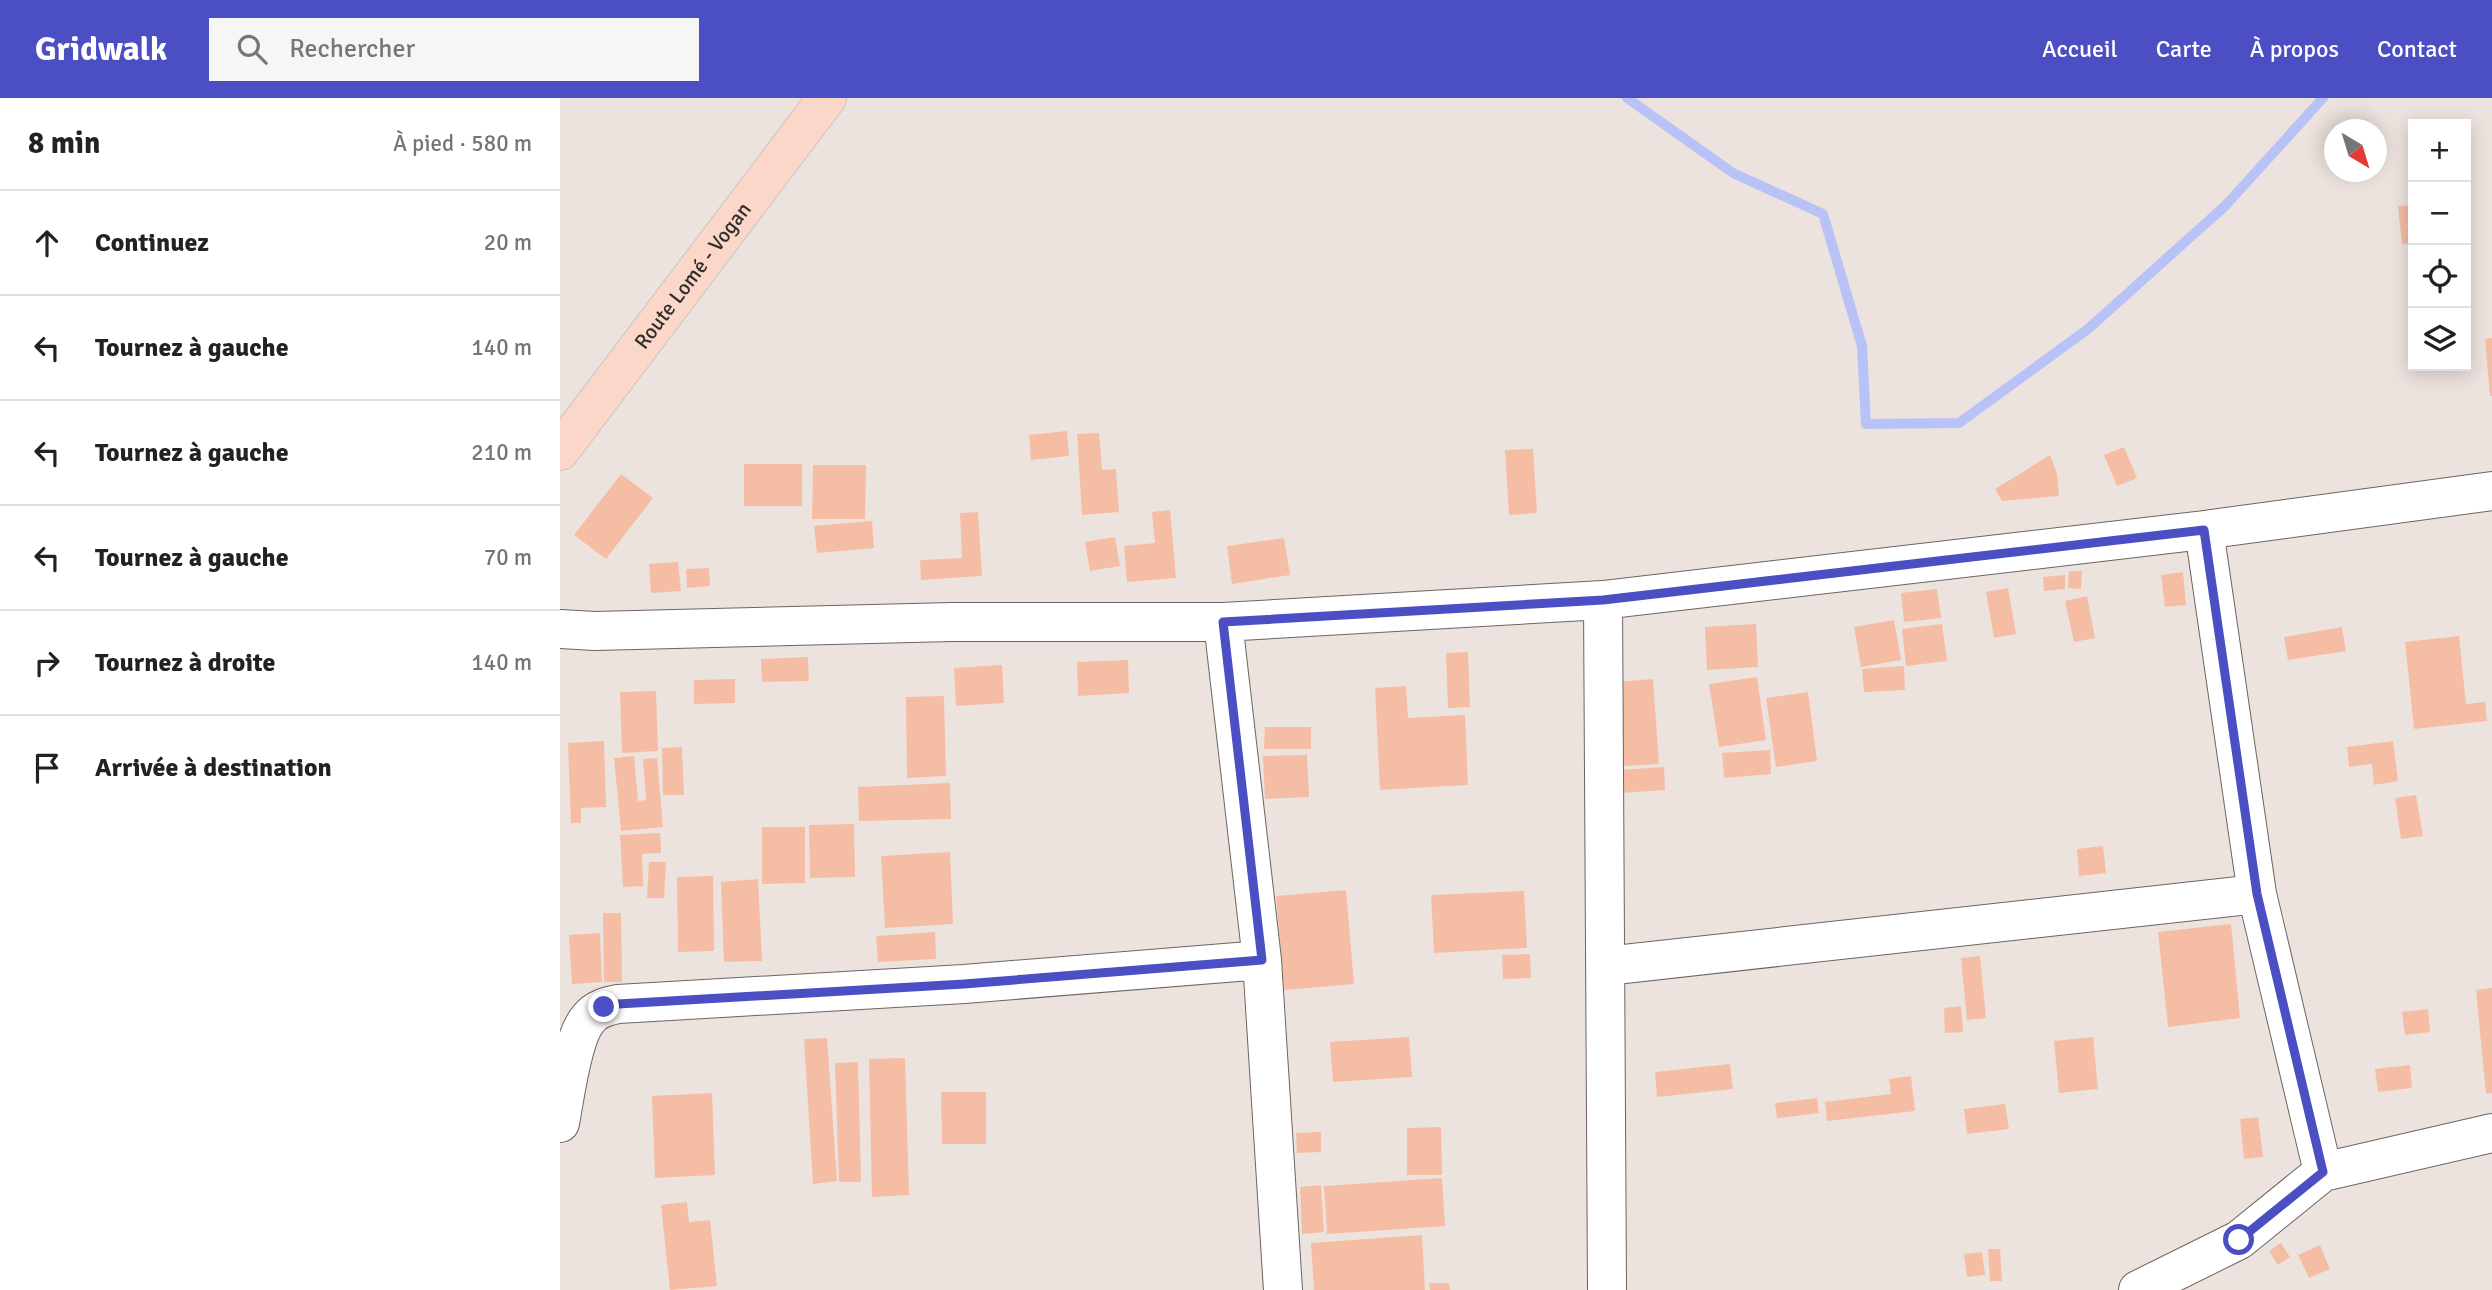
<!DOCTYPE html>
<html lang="fr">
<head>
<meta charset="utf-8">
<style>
  :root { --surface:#fff; --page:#f6f6f6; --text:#222; --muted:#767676; --line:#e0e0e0; --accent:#4c4ec4 }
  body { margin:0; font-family:Signika,sans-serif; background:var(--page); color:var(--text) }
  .controls { position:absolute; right:21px; top:21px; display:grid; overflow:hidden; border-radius:0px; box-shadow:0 4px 18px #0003 }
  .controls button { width:63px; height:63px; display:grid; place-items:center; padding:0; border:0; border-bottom:2px solid var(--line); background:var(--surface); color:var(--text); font:35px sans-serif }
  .compass { position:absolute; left:1764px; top:21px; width:63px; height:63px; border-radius:50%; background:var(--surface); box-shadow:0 4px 18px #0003; rotate:142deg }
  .stop { position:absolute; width:21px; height:21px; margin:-16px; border:5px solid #4c4ec4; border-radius:50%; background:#fff }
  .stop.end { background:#4c4ec4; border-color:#fff; box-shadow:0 2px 7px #0008 }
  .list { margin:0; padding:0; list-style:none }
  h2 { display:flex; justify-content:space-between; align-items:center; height:91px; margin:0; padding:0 28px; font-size:30px }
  h2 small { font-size:23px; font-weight:400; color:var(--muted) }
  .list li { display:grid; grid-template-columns:46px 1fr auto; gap:21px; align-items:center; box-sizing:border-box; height:105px; padding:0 28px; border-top:2px solid var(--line) }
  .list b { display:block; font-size:26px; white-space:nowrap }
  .list em { font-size:23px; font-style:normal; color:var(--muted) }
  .icon { flex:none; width:38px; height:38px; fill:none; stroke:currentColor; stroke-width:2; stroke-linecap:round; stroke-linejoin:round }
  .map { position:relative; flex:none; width:1932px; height:1192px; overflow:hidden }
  header { display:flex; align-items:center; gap:42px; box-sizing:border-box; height:98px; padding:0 35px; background:var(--accent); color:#fff }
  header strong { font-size:33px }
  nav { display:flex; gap:38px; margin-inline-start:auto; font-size:24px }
  .search { width:490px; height:63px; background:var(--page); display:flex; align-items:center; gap:18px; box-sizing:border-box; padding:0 24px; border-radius:0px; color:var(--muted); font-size:26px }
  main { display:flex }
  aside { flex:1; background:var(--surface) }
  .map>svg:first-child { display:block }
</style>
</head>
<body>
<header>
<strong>Gridwalk</strong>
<div class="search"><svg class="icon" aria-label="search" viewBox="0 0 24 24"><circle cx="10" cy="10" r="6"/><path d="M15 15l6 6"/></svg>Rechercher</div>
<nav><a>Accueil</a><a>Carte</a><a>À propos</a><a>Contact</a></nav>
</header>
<main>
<aside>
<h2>8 min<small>À pied · 580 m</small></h2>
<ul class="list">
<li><svg class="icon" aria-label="ahead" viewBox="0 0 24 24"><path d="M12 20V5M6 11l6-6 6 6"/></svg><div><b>Continuez</b></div><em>20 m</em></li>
<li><svg class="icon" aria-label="left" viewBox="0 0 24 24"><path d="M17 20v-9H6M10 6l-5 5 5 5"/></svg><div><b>Tournez à gauche</b></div><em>140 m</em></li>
<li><svg class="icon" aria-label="left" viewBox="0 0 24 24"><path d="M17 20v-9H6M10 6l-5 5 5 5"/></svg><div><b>Tournez à gauche</b></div><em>210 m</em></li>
<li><svg class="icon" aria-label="left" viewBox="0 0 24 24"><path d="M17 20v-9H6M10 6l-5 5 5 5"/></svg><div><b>Tournez à gauche</b></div><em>70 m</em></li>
<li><svg class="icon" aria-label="right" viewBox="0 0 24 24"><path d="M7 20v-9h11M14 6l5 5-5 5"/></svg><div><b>Tournez à droite</b></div><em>140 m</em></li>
<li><svg class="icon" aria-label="arrive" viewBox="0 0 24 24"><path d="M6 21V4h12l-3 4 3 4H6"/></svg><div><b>Arrivée à destination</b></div></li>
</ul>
</aside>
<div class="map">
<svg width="1932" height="1192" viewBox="0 0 1932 1192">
  <rect width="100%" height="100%" fill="#ede3de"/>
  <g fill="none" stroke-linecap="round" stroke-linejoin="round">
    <!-- stream -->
    <path stroke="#b9c2f7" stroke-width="10" d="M1067,0L1173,75L1263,116L1302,248L1306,326L1399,325L1528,231L1665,108L1763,0"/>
  </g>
  <!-- building -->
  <path fill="#f6bda5" d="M1853,107V145L1842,146L1838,108Z
    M1932,240V298H1930L1925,241Z
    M507,333L509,358L471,362L469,337Z
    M539,335L542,372L556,371L559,414L522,417L517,336Z
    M1564,349L1577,380L1557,388L1544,357Z
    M973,351L977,415L949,417L945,352Z
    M1490,357L1497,376L1499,398L1442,403L1435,391Z
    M184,366H242V408H184Z
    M253,367H306L305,421H252Z
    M61,376L93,400L46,461L14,437Z
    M610,412L616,480L567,484L564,448L595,445L592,414Z
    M418,414L422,478L361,482L360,462L402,460L400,415Z
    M312,423L314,450L257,455L254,428Z
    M555,439L560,468L530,473L525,444Z
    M724,440L730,477L672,486L667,448Z
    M118,464L121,493L91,495L89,466Z
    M149,470L150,488L127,490L126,471Z
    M1509,473H1522L1521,491L1508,490Z
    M1623,474L1626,507L1605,509L1601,477Z
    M1505,477V491L1484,493L1483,479Z
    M1448,490L1456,536L1434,540L1426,494Z
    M1377,491L1381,520L1344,524L1341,495Z
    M1527,498L1535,540L1514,544L1505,503Z
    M1334,522L1341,562L1301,569L1294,529Z
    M1196,526L1198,569L1147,572L1145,529Z
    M1382,526L1387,563L1346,568L1342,531Z
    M1782,529L1786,553L1728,562L1724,539Z
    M1899,538L1906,606L1925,604L1927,623L1854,631L1845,544Z
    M908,554L910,609L888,610L886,555Z
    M248,559L249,583L202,584L201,561Z
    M568,562L569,595L518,598L517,564Z
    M442,567L444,605L396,608L394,570Z
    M1344,568L1345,592L1304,594L1302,571Z
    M1197,579L1206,642L1159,649L1149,586Z
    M175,581V605L134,606V582Z
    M1093,581L1099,666L1062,668L1056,584Z
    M846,588L848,620L905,617L908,687L820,692L815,590Z
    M96,593L98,653L62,655L60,594Z
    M1248,594L1257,663L1216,669L1206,600Z
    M384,598L386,678L347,680L346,599Z
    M705,629H751V651H704Z
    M44,643L46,709L21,710V725H11L8,645Z
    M1833,643L1838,683L1814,687L1812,666L1789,669L1787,649Z
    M122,649L124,697H103L102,650Z
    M1210,652L1211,676L1164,680L1162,655Z
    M747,657L749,699L705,701L703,658Z
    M74,658L78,703L86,702L83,661L97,660L103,729L61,733L54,660Z
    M1104,669L1105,692L1060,695L1059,672Z
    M390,685L391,721L299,723L298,689Z
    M1856,697L1863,738L1841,741L1835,700Z
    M294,726L295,779L250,780L249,727Z
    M202,729H245V785L202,786Z
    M100,735L101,755L82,756L83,788L63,789L60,737Z
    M1543,748L1546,775L1519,778L1517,751Z
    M390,754L393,826L325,830L321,758Z
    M89,764H106L104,800H87Z
    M153,778L154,853L118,854L117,779Z
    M198,781L202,863L164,864L161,784Z
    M786,792L794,886L724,892L716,798Z
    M964,793L967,850L874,855L871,797Z
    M43,815H61L62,884H44Z
    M1671,826L1680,920L1608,929L1598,834Z
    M375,834L376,861L318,864L316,838Z
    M40,835L42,884L12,886L9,837Z
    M970,856L971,880L943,881L942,857Z
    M1420,858L1426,920L1407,922L1401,860Z
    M1932,890V995L1926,996L1916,892Z
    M1401,908L1403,934L1385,935L1384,910Z
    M1868,911L1870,934L1845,937L1842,914Z
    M849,939L852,979L773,984L770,944Z
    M1533,939L1538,991L1499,995L1494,943Z
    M267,940L277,1083L253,1086L244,941Z
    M345,960L349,1097L312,1099L309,961Z
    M298,964L301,1084H279L275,965Z
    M1170,966L1173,991L1097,999L1095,974Z
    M1850,967L1852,990L1818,994L1815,971Z
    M1351,978L1355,1013L1267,1023L1265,1004L1331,996L1329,981Z
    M381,994H426V1046H382Z
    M152,995L155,1077L95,1080L92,998Z
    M1257,1000L1259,1015L1217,1020L1215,1005Z
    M1445,1006L1449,1031L1407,1036L1404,1011Z
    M1698,1019L1703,1059L1684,1061L1680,1021Z
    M881,1029L882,1077H847V1030Z
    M761,1034V1054L737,1055L736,1035Z
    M882,1080L885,1128L767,1136L764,1088Z
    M761,1087L764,1134L742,1136L740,1089Z
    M127,1104L129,1124L150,1122L157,1188L110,1192L101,1107Z
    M862,1137L865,1192H754L751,1145Z
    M1721,1145L1730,1159L1718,1167L1709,1153Z
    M1760,1147L1770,1171L1749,1180L1738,1157Z
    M1428,1151H1440L1442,1183H1430Z
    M1422,1154L1425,1177L1407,1179L1404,1156Z
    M869,1185H889L890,1192H870Z"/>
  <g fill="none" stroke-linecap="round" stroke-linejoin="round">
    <!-- minor casing -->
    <g stroke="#6d6460" stroke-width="40">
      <path id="minor" d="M1043,502L1047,1192
        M663,524L702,862
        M0,531L35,533L392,524H663L1043,502L1644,432L1932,393
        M1046,868L1697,796L1644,432
        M0,1025C5,1000 12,938 29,920C36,911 47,908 58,906L404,886L702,862L723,1192
        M1763,1074L1932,1035
        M1578,1192L1679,1142L1763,1074L1697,796"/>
    </g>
    <!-- major casing -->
    <g stroke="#c6c4c4" stroke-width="40">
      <g id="major">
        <path id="s1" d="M0,353L267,0"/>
      </g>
    </g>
    <!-- minor -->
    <use href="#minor" stroke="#fff" stroke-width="38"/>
    <!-- major -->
    <use href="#major" stroke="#fad7c8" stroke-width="38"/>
  </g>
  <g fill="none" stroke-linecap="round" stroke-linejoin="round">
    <!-- route -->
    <path stroke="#4c4ec4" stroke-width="9" d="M44,909L58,906L404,886L702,862L663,524L1043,502L1644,432L1697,796L1763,1074L1679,1142"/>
  </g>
  <g text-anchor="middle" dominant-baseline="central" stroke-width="7" stroke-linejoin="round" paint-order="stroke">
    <!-- street labels -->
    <g font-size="21" fill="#322e2d" stroke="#faf0ec">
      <text stroke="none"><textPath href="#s1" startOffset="220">Route Lomé - Vogan</textPath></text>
    </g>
  </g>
</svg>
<div class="controls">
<button>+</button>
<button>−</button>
<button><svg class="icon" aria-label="locate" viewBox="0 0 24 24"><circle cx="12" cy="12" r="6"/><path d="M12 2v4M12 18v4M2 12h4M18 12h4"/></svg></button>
<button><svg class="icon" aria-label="layers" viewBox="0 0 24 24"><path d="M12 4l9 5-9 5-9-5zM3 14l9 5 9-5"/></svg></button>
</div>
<svg class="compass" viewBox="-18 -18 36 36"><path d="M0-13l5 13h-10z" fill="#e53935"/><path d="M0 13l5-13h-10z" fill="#767676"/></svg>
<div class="stop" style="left:1679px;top:1142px"></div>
<div class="stop end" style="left:44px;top:909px"></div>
</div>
</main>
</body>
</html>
